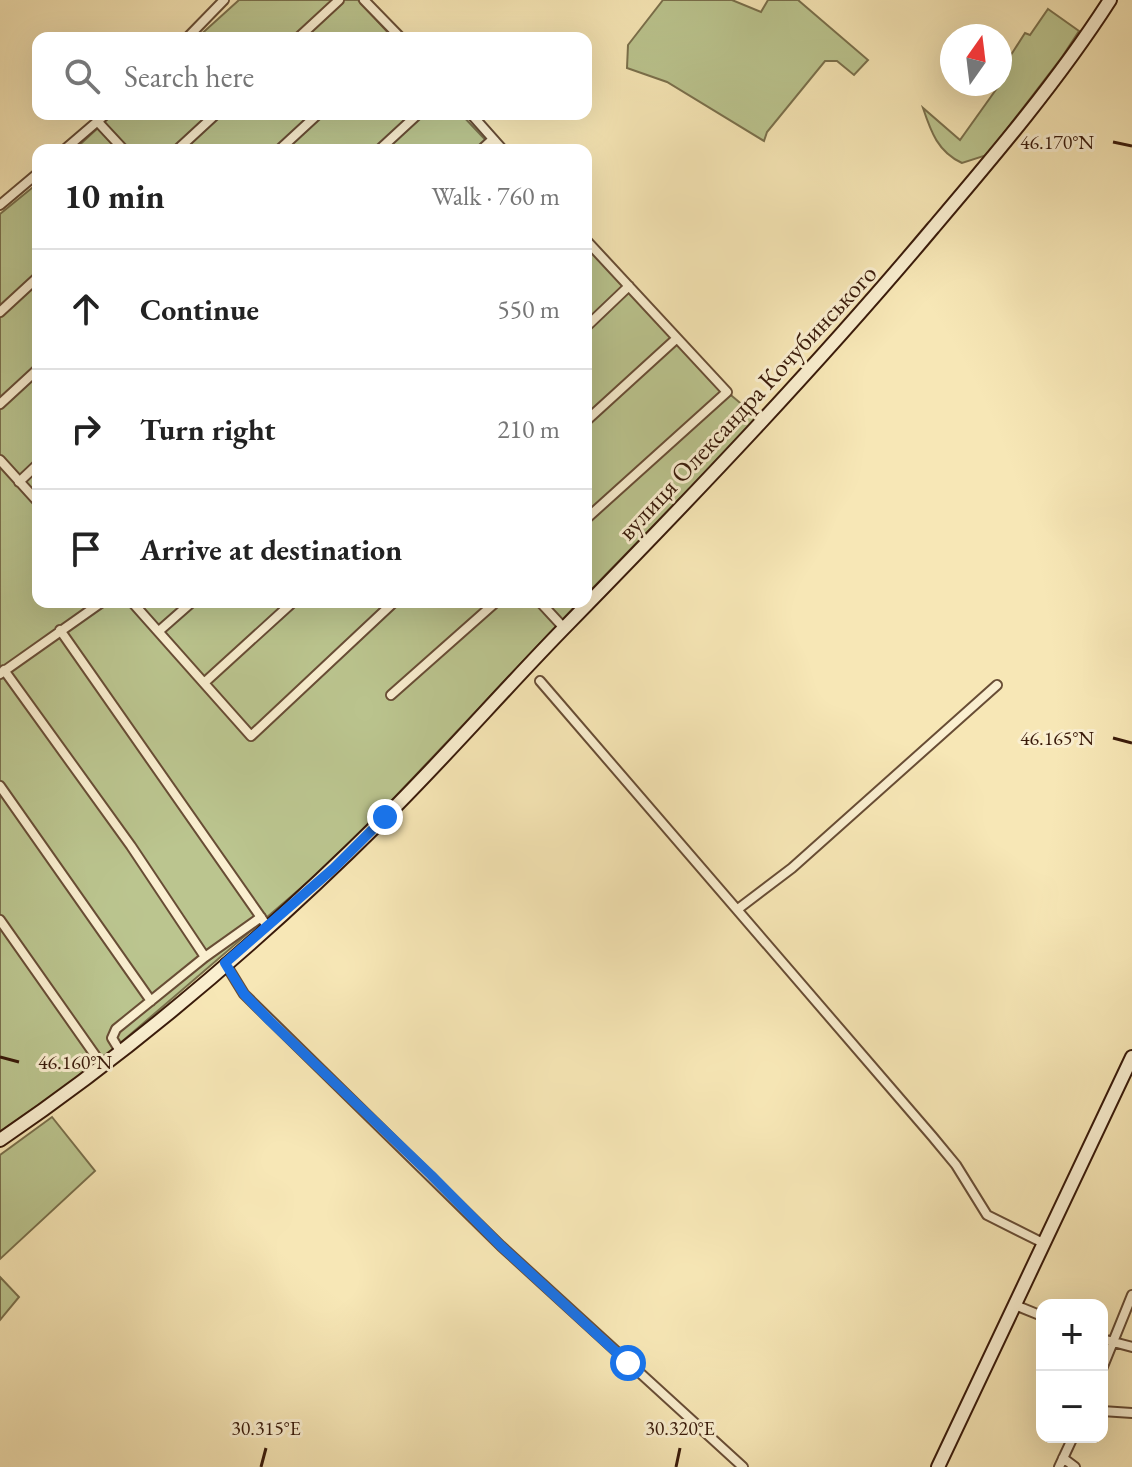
<!DOCTYPE html>
<html lang="en">
<head>
<meta charset="utf-8">
<style>
  :root { --surface:#fff; --page:#f6f6f6; --text:#222; --muted:#767676; --line:#e0e0e0 }
  body { margin:0; font-family:"EB Garamond",serif; background:var(--page); color:var(--text) }
  .controls { position:absolute; right:24px; bottom:24px; display:grid; overflow:hidden; border-radius:16px; box-shadow:0 8px 32px #0002 }
  .controls button { width:72px; height:72px; display:grid; place-items:center; padding:0; border:0; border-bottom:2px solid var(--line); background:var(--surface); color:var(--text); font:40px sans-serif }
  .compass { position:absolute; left:940px; top:24px; width:72px; height:72px; border-radius:50%; background:var(--surface); box-shadow:0 8px 32px #0002; rotate:14deg }
  .stop { position:absolute; width:24px; height:24px; margin:-18px; border:6px solid #1a73e8; border-radius:50%; background:#fff }
  .stop.end { background:#1a73e8; border-color:#fff; box-shadow:0 2px 8px #0008 }
  .list { margin:0; padding:0; list-style:none }
  h2 { display:flex; justify-content:space-between; align-items:center; height:104px; margin:0; padding:0 32px; font-size:34px }
  h2 small { font-size:26px; font-weight:400; color:var(--muted) }
  .list li { display:grid; grid-template-columns:52px 1fr auto; gap:24px; align-items:center; box-sizing:border-box; height:120px; padding:0 32px; border-top:2px solid var(--line) }
  .list b { display:block; font-size:30px; white-space:nowrap }
  .list em { font-size:26px; font-style:normal; color:var(--muted) }
  .icon { flex:none; width:44px; height:44px; fill:none; stroke:currentColor; stroke-width:2; stroke-linecap:round; stroke-linejoin:round }
  .map { position:relative; flex:none; width:1132px; height:1467px; overflow:hidden }
  .search { position:absolute; background:var(--surface); box-shadow:0 8px 32px #0002; left:32px; top:32px; width:560px; height:88px; display:flex; align-items:center; gap:20px; box-sizing:border-box; padding:0 28px; border-radius:16px; color:var(--muted); font-size:30px }
  .panel { position:absolute; background:var(--surface); box-shadow:0 8px 32px #0002; left:32px; top:144px; width:560px; height:464px; border-radius:16px }
  .map>svg:first-child { display:block }
</style>
</head>
<body>
<div class="map">
<svg width="1132" height="1467" viewBox="0 0 1132 1467">
  <rect width="100%" height="100%" fill="#f7e7b6"/>
  <filter id="stains"><feTurbulence type="fractalNoise" baseFrequency=".0025" numOctaves="4"/><feColorMatrix values="0 0 0 0 .2 0 0 0 0 .09 0 0 0 0 .02 0 0 0 .5 -.17"/></filter>
  <radialGradient id="worn" r=".72"><stop offset=".6" stop-color="#630" stop-opacity="0"/><stop offset="1" stop-color="#630" stop-opacity=".3"/></radialGradient>
  <!-- green -->
  <path fill="#bbc58f" stroke="#7a704c" stroke-width="2" d="M239,0H358L393,38H197Z
    M663,0H732L761,12L768,0H798L868,60L854,75L837,61H825L767,132L764,141L667,82L627,68L628,45Z
    M1048,9L1079,31L1062,57L987,155L962,163C938,152 931,132 923,108L960,140L1000,84L1011,63L1009,58L1025,33L1030,35Z
    M113,114H461L495,150H74Z
    M38,183V602H579L378,815L316,875L90,1069L0,1132V214Z
    M586,246L706,374L758,418L586,595Z
    M52,1117L95,1171L0,1259V1155Z
    M0,1277L19,1297L0,1320Z"/>
  <g fill="none" stroke-linecap="round" stroke-linejoin="round">
    <!-- street casing -->
    <g stroke="#684d35" stroke-width="12">
      <path id="street" d="M364,0L401,38
        M187,38L224,0
        M298,38L339,0
        M471,114L503,150
        M98,122L124,150
        M64,150L106,114
        M177,150L216,114
        M279,150L318,114
        M379,150L418,114
        M481,150L493,139
        M0,205L38,173
        M586,240L727,392L586,519
        M0,312L38,277
        M586,327L629,286
        M0,404L38,369
        M586,421L676,339
        M0,460L38,502
        M19,482L38,464
        M132,602L251,736L394,602
        M540,602L564,628
        M60,630L267,926
        M159,631L192,602
        M4,670L131,846L205,957
        M0,674L102,602
        M540,681L932,1136L956,1165L987,1215L1045,1244
        M204,683L293,602
        M391,695L496,602
        M0,786L151,1001
        M738,909L792,868L997,685
        M0,920L102,1065
        M225,963L244,994L501,1246L743,1467
        M120,1051L112,1038L116,1029L205,957L261,917
        M1015,1305L1042,1316
        M1102,1339L1132,1347
        M1102,1369L1132,1295
        M1102,1411L1132,1413
        M1063,1458L1075,1467
        M1059,1467L1073,1437"/>
    </g>
    <!-- secondary casing -->
    <g stroke="#391a0a" stroke-width="16">
      <path id="secondary" d="M0,1140C135,1048 265,936 381,821C446,757 505,688 569,623C694,495 818,365 933,228C995,155 1058,81 1110,0
        M938,1467L1132,1057"/>
    </g>
    <!-- street -->
    <use href="#street" stroke="#faefd0" stroke-width="8"/>
    <!-- secondary -->
    <use href="#secondary" stroke="#faefd0" stroke-width="12"/>
  </g>
  <g fill="none" stroke-linecap="round" stroke-linejoin="round">
    <!-- route -->
    <path stroke="#1a73e8" stroke-width="10" d="M385,817L334,868L225,963L244,994L270,1021L431,1175L501,1246L628,1363"/>
  </g>
  <!-- ticks -->
  <path fill="none" stroke="#391a0a" stroke-width="3" d="M1113,142L1132,146M1113,738L1132,743M0,1057L19,1062M261,1467L266,1448M676,1467L680,1448"/>
  <g text-anchor="middle" dominant-baseline="central" stroke-width="6" stroke-linejoin="round" paint-order="stroke">
    <!-- street labels -->
    <g font-size="26" fill="#391a0a" stroke="#faefd0">
      <text transform="translate(747 402) rotate(-47)">вулиця Олександра Кочубинського</text>
    </g>
  </g>
  <g font-size="20" text-anchor="middle" fill="#391a0a" stroke="#faefd0" stroke-width="6" stroke-linejoin="round" paint-order="stroke">
    <text x="1057" y="149">46.170°N</text>
    <text x="1057" y="745">46.165°N</text>
    <text x="75" y="1069">46.160°N</text>
    <text x="266" y="1435">30.315°E</text>
    <text x="680" y="1435">30.320°E</text>
  </g>
  <rect width="100%" height="100%" filter="url(#stains)"/>
  <rect width="100%" height="100%" fill="url(#worn)"/>
</svg>
<div class="controls">
<button>+</button>
<button>−</button>
</div>
<svg class="compass" viewBox="-18 -18 36 36"><path d="M0-13l5 13h-10z" fill="#e53935"/><path d="M0 13l5-13h-10z" fill="#767676"/></svg>
<div class="stop" style="left:628px;top:1363px"></div>
<div class="stop end" style="left:385px;top:817px"></div>
<div class="search"><svg class="icon" aria-label="search" viewBox="0 0 24 24"><circle cx="10" cy="10" r="6"/><path d="M15 15l6 6"/></svg>Search here</div>
<section class="panel">
<h2>10 min<small>Walk · 760 m</small></h2>
<ul class="list">
<li><svg class="icon" aria-label="ahead" viewBox="0 0 24 24"><path d="M12 20V5M6 11l6-6 6 6"/></svg><div><b>Continue</b></div><em>550 m</em></li>
<li><svg class="icon" aria-label="right" viewBox="0 0 24 24"><path d="M7 20v-9h11M14 6l5 5-5 5"/></svg><div><b>Turn right</b></div><em>210 m</em></li>
<li><svg class="icon" aria-label="arrive" viewBox="0 0 24 24"><path d="M6 21V4h12l-3 4 3 4H6"/></svg><div><b>Arrive at destination</b></div></li>
</ul>
</section>
</div>
</body>
</html>
